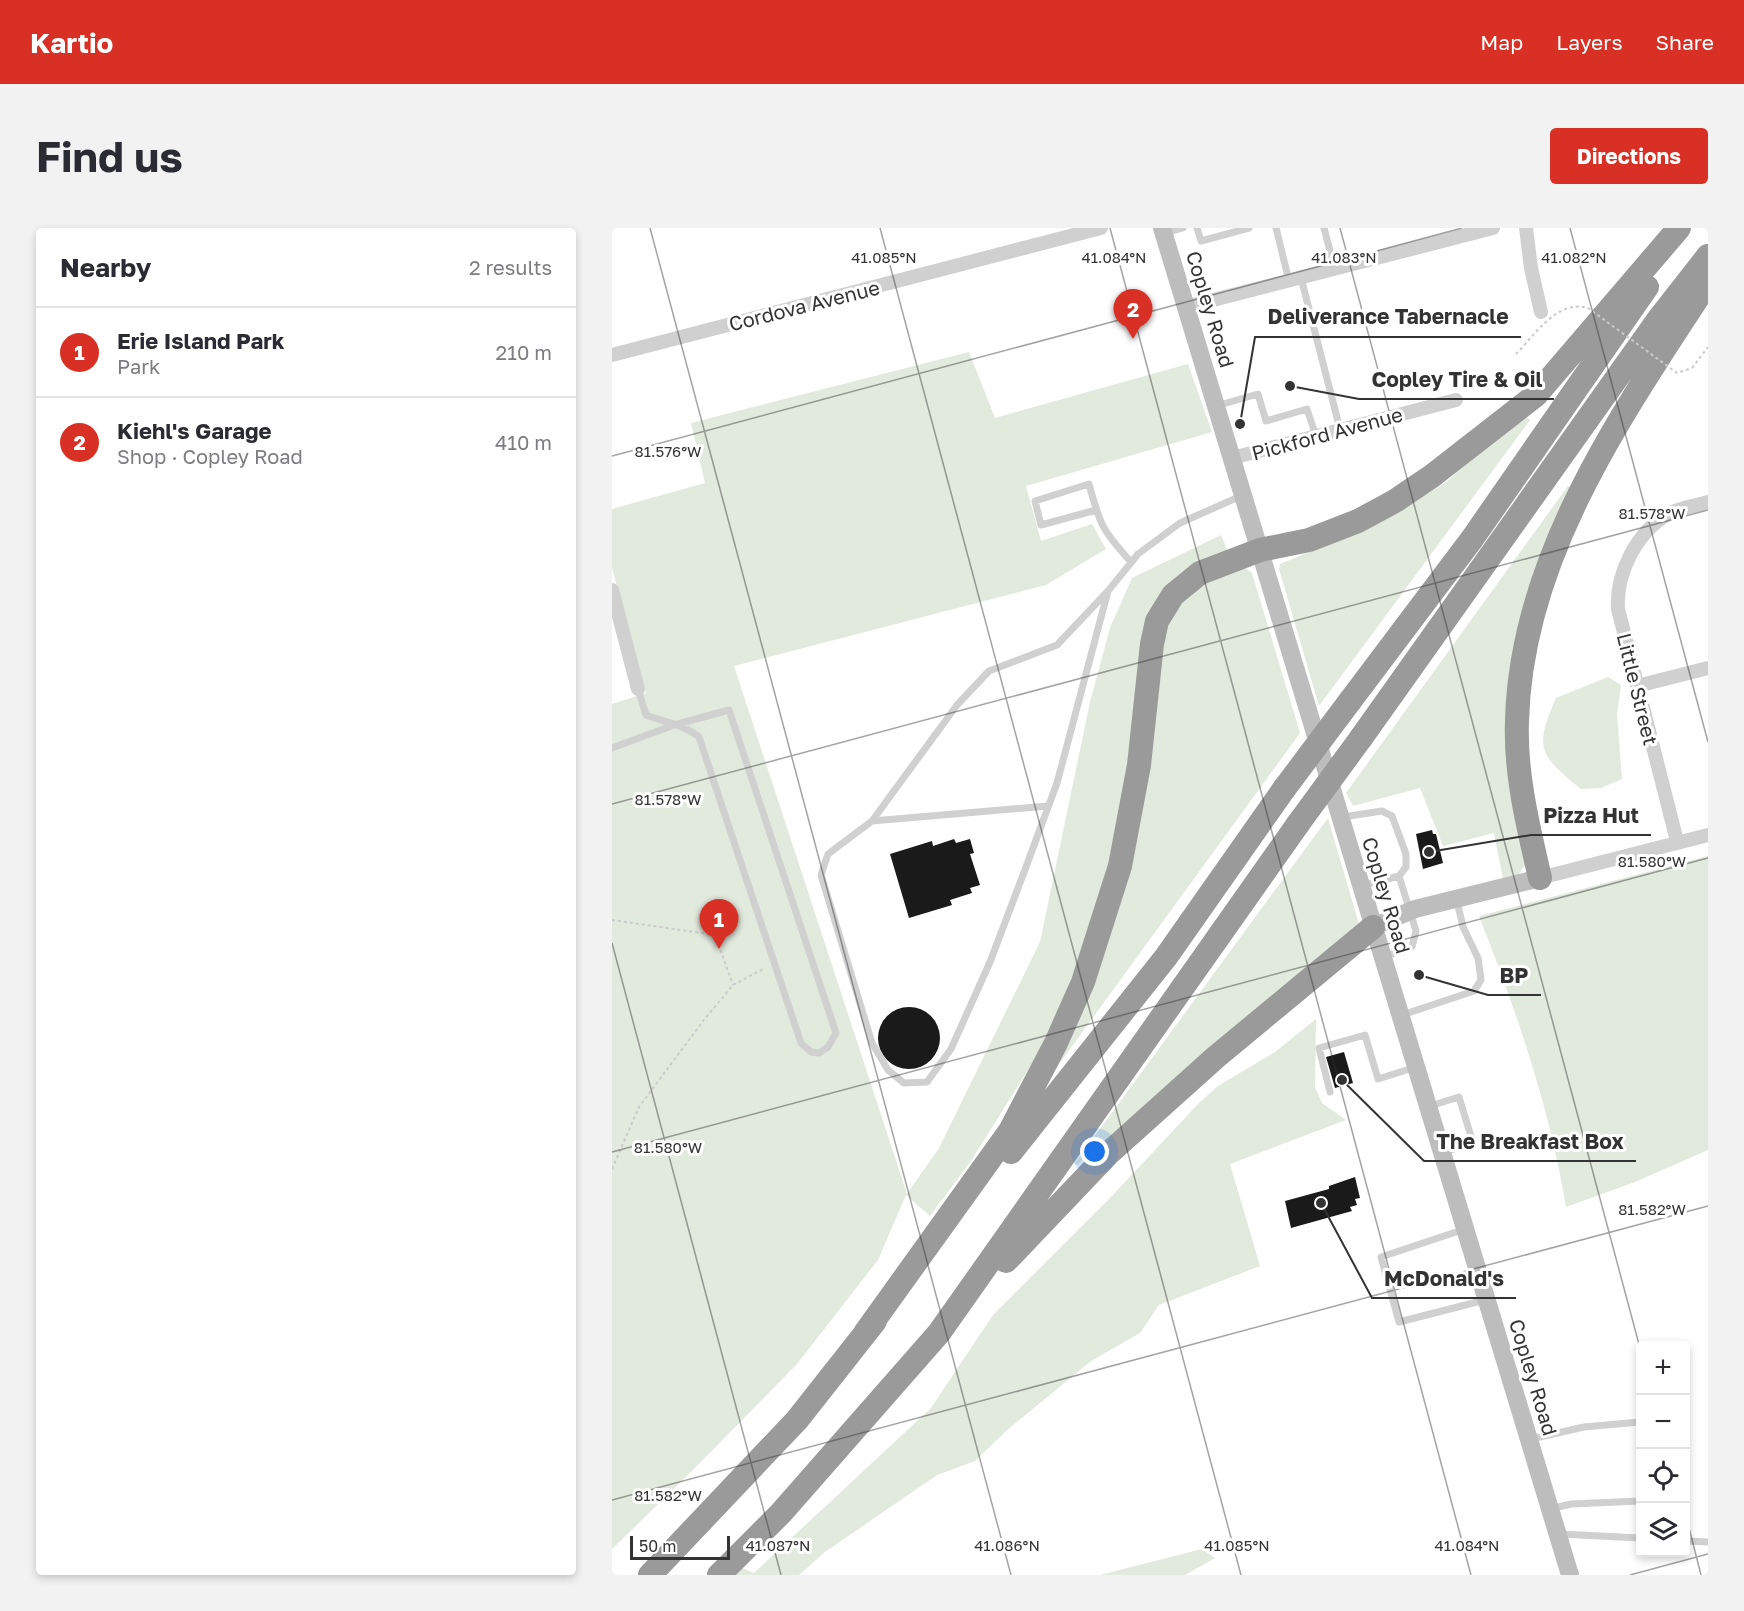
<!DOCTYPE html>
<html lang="en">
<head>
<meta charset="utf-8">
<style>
  :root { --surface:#fff; --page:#f2f2f3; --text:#2b2b33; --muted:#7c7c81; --line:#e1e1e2; --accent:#d93025 }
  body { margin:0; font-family:"Golos Text",sans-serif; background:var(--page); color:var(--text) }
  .controls { position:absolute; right:18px; bottom:18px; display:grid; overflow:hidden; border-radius:6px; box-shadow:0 3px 9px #0003 }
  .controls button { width:54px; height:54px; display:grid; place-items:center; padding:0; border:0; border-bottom:2px solid var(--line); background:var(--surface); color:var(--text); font:30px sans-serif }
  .scale { position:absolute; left:18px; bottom:15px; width:100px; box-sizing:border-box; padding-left:6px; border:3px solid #333; border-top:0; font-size:16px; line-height:21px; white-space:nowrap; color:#333; -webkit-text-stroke:4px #fff; paint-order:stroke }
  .you { position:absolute; left:483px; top:924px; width:21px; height:21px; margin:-15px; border:4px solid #fff; border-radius:50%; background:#1a73e8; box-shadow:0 0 0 9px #1a73e833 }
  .badge { display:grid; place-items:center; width:39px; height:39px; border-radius:50%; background:var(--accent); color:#fff; font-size:20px; font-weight:700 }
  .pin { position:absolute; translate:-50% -50px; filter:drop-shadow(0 2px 3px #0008) }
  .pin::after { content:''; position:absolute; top:32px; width:21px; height:18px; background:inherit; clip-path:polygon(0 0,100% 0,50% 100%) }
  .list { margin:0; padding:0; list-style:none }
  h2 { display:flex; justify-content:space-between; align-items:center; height:78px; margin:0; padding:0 24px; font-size:26px }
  h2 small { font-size:20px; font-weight:400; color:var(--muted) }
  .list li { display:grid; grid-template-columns:39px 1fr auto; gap:18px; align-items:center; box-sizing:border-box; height:90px; padding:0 24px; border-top:2px solid var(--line) }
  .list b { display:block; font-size:22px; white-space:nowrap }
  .list p { margin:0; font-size:20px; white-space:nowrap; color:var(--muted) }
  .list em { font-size:20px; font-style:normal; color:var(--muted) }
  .icon { flex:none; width:33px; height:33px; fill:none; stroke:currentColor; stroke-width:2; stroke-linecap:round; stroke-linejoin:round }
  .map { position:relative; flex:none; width:1096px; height:1347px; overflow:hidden; border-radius:6px }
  header { display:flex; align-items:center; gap:36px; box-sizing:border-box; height:84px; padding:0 30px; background:var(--accent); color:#fff }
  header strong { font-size:28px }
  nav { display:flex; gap:33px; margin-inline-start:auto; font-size:21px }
  .intro { display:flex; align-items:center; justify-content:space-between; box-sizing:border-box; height:144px; padding:0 36px }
  h1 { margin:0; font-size:42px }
  .button { padding:15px 27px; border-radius:6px; background:var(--accent); color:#fff; font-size:21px; font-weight:700 }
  main { display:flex; gap:36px; padding:0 36px }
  aside { flex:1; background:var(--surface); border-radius:6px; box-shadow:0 3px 9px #0003 }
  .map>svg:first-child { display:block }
</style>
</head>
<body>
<header>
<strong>Kartio</strong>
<nav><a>Map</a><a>Layers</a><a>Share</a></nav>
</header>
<div class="intro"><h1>Find us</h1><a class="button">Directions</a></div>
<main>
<aside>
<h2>Nearby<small>2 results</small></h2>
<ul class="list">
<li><span class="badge">1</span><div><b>Erie Island Park</b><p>Park</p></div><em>210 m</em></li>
<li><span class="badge">2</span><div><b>Kiehl's Garage</b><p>Shop · Copley Road</p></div><em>410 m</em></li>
</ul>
</aside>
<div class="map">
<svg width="1096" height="1347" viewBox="0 0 1096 1347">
  <rect width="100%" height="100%" fill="#fff"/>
  <!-- green -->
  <path fill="#e2e9dd" d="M357,124L383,190L576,136L600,204L414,258L429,313L480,296L494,321L434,357L122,438L295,966L327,920L428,714L478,474L498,400L520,350L609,307L617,326L548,367L506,607L475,711L433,815L359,933L318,988L294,967L266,1032L185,1136L80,1243L0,1321V476L34,465L0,340V281L93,255L79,195Z
    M912,186L918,192L707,478L667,341L668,336L756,300L833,255Z
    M956,258L962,262L910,391L916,633L906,647L891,651L882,605L831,618L808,560L741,578L734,565Z
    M624,341H635L640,345L688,505L442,843L474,776L557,386L592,353Z
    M996,449L1009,457L1005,486L1010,551L989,560L969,561C927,527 922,520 944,470Z
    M716,590L748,700L626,796L465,937L463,935Z
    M1096,628V922L1023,954L954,979C938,880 904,782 867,688Z
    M704,791L703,859L710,875L734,892L618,936L648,1038L547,1077L528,1105L479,1133L394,1203L363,1233L325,1247L213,1324L187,1347H124L130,1340L142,1345L319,1180L381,1087L500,968L587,875L606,858L663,824Z
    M590,1321L603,1330L573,1347H488Z"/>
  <!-- building -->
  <path fill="#1a1a1a" d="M820,602L821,606H824L831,635L811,641L804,606Z
    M342,611L344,615L358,611L362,625L358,626L368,657L358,660L360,665L338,672L340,677L297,690L278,626L320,613L321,618Z
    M266 810a31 31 0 1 1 62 0a31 31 0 1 1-62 0Z
    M732,824L741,855L723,860L714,829Z
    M743,949L748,970L743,971L745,977L738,979L740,983L679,1000L673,973L717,961V958Z"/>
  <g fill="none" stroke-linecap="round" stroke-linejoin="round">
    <!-- path -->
    <path stroke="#cacaca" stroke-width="2" stroke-dasharray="3 3" stroke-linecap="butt" d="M1080,140L1096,119
      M0,692L103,707L121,757
      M0,941L27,879L91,793L121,757L153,740"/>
    <!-- lane -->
    <path stroke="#d0d0d0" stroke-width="7" d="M585,0L589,13L637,0
      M664,0L677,53
      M712,0L723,42
      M553,5L571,0
      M689,50L728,201
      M604,178L646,166L654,193L695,181L704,208
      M484,282L429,297L423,273L477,256C488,297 490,302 519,334
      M496,363L445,417L377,443L345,477L260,593L216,626L209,647L260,815L276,842L292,855L315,854L339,821L378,734L414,639L445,555L496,363L526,326L568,295L629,268
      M0,520L62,497L117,482L224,805L216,819L207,825L199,824L189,815L87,509C73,497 52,494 34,487L26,461
      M731,589L770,583L780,588L794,626V639L787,648L804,703L800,719L771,729
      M260,593L436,578
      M749,658L787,648
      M790,787L862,763L869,752L866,730L851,699L845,673
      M718,864L707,820L753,807L766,851L804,839
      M818,878L847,869L861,915L832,924
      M853,1001L769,1029L787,1094L873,1072
      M919,1211L972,1199L1028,1194
      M938,1281L959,1276L1028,1273
      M948,1306L1028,1310
      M1074,1313L1096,1314"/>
    <!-- street -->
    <path stroke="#d0d0d0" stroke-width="14" d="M914,0L919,40L929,84
      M574,79L881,0
      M0,127L489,0
      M620,230L844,172
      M0,362L26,461
      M1025,458L1096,440
      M1065,613L1006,381C1004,345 1024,305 1056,286C1067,280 1083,278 1096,274
      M928,650L1096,607"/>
    <!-- secondary -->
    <path stroke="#bdbdbd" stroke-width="18" d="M550,0L958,1347
      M761,699L803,681L928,650"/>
    <!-- highway -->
    <path stroke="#9a9a9a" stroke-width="24" d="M738,473L860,311L1035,59
      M749,510L1046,92L1096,28
      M928,650C916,598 903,546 905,493C909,329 1010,186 1096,54
      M399,924L554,729L672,561
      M394,1033L497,925L604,829L761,699
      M253,1105L398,903L444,815L471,754L508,638L527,537L540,416L545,393L561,367L588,345L648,322L697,312L746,293L783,273L820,248L924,167L1067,0
      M38,1347L185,1192L263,1093
      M107,1347L169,1285L327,1105L686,596"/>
    <!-- path-bridge -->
    <path stroke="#cacaca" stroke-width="2" stroke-dasharray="3 3" stroke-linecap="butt" d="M904,126C923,107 945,71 976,80L1065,145L1080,140"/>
    <!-- highway-bridge -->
    <path stroke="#9a9a9a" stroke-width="24" d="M672,561L738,473
      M686,596L749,510"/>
  </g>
  <!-- ticks -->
  <path fill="none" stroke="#333" stroke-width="1.5" stroke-opacity="0.45" d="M38,0L399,1347M268,0L629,1347M498,0L859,1347M728,0L1028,1120M958,0L1096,514M0,228L850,0M0,576L1096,282M0,715L169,1347M0,924L1096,630M0,1272L1096,978M1074,1288L1089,1347M1018,1347L1096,1326"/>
  <g text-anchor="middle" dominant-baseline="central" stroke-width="6" stroke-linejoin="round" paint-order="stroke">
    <!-- street labels -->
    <g font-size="20" fill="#333" stroke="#fff">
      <text transform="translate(192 77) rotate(-14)">Cordova Avenue</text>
      <text transform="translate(599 81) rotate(73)">Copley Road</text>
      <text transform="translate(715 205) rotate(-15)">Pickford Avenue</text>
      <text transform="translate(1026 461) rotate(76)">Little Street</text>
      <text transform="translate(775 667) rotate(73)">Copley Road</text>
      <text transform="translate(922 1149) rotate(73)">Copley Road</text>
    </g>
  </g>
  <g font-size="15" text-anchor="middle" fill="#333" stroke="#fff" stroke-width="6" stroke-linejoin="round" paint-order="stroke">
    <text x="272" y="35">41.085°N</text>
    <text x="502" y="35">41.084°N</text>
    <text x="732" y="35">41.083°N</text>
    <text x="962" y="35">41.082°N</text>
    <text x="56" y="229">81.576°W</text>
    <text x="1040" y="291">81.578°W</text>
    <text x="56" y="577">81.578°W</text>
    <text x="1040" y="639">81.580°W</text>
    <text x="56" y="925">81.580°W</text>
    <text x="1040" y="987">81.582°W</text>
    <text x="56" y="1273">81.582°W</text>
    <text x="166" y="1323">41.087°N</text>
    <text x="395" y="1323">41.086°N</text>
    <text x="625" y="1323">41.085°N</text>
    <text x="855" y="1323">41.084°N</text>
  </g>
  <!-- callouts -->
  <path fill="none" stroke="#333" stroke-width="2" d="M628 196L643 109H909M678 158L747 171H942M817 624L919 607H1039M807 747L876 767H929M730 852L812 933H1024M709 975L760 1070H904"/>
  <g fill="#333" stroke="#fff" stroke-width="2">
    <circle cx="628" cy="196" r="6"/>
    <circle cx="678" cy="158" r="6"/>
    <circle cx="817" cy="624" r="6"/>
    <circle cx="807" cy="747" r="6"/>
    <circle cx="730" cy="852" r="6"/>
    <circle cx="709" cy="975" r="6"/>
  </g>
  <g font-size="21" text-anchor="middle" font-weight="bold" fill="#333" stroke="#fff" stroke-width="6" stroke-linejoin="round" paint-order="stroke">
    <text x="776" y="96">Deliverance Tabernacle</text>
    <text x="845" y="159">Copley Tire &amp; Oil</text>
    <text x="979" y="595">Pizza Hut</text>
    <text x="902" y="755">BP</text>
    <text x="918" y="921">The Breakfast Box</text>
    <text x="832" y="1058">McDonald's</text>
  </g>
</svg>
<div class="controls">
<button>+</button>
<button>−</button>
<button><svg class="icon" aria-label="locate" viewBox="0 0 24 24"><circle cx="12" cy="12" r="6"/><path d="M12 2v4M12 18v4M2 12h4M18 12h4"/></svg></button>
<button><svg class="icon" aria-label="layers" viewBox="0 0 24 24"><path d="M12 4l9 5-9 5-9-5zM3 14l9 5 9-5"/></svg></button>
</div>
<div class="scale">50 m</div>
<div class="you"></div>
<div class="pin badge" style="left:107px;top:721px">1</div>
<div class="pin badge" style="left:521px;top:111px">2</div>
</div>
</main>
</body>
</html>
